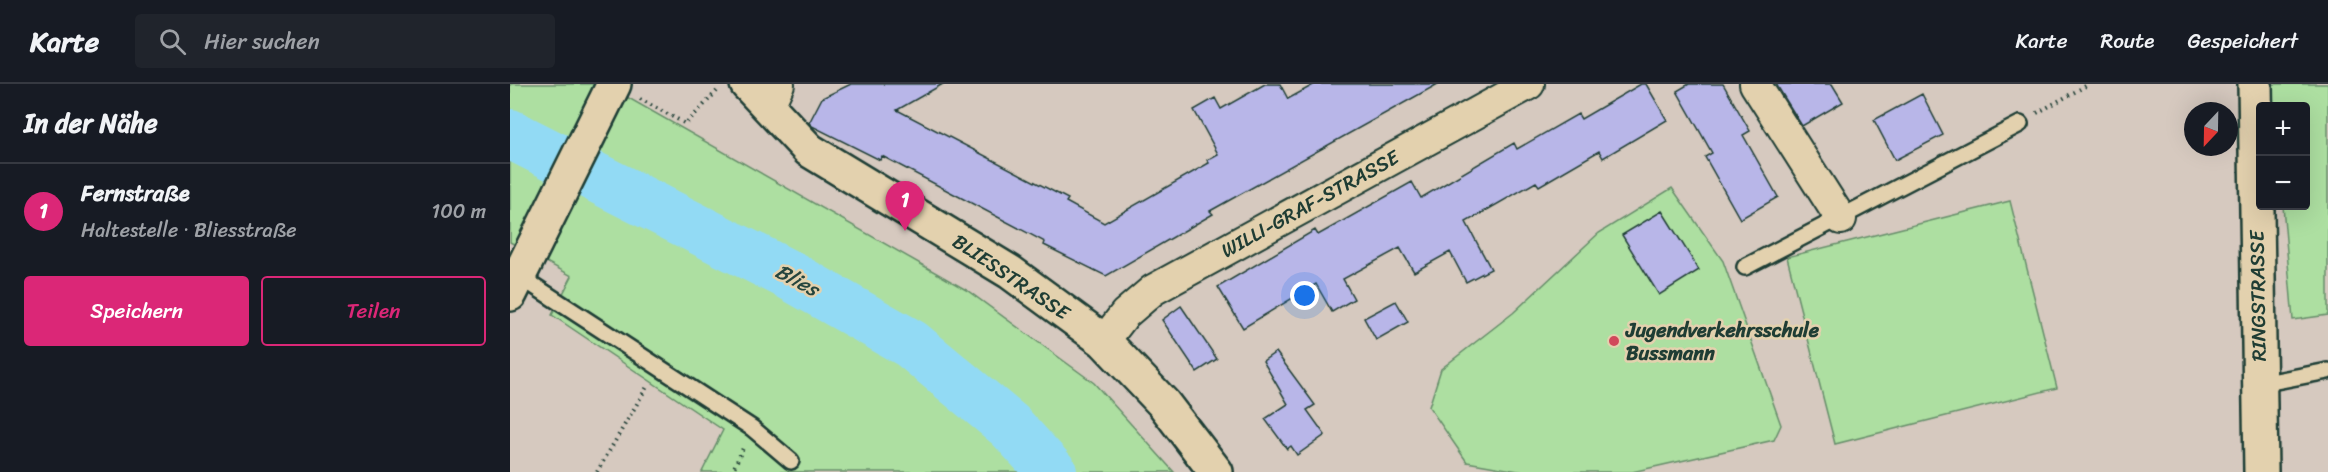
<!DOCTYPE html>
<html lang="de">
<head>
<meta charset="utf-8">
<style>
  :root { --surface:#171b24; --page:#20242c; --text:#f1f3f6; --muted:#9ea1a6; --line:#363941; --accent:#db2777 }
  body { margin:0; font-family:Sriracha,sans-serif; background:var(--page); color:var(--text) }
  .controls { position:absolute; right:18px; top:18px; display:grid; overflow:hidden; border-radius:6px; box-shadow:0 6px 24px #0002 }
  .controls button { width:54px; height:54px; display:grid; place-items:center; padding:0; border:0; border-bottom:2px solid var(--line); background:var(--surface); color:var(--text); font:30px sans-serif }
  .compass { position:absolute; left:1674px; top:18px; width:54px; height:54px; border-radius:50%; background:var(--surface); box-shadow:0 6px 24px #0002; rotate:202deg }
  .you { position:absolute; left:795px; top:212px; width:21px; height:21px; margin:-15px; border:4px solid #fff; border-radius:50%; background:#1a73e8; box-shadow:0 0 0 9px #1a73e833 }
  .badge { display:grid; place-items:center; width:39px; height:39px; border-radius:50%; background:var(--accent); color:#fff; font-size:20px; font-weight:700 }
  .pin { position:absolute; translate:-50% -50px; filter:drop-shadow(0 2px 3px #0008) }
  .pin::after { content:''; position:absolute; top:32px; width:21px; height:18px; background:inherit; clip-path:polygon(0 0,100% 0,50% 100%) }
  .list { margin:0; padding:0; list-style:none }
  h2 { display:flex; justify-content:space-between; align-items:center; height:78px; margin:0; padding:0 24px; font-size:26px }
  h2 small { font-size:20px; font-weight:400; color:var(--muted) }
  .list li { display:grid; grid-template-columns:39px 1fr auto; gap:18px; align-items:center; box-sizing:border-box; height:96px; padding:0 24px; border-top:2px solid var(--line) }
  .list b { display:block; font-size:22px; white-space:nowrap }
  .list p { margin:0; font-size:20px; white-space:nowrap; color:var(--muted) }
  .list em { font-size:20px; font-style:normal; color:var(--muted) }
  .actions { display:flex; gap:12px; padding:18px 24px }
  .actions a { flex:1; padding:14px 0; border:2px solid var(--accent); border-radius:6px; text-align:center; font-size:21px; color:var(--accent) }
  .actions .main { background:var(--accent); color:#fff }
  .icon { flex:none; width:33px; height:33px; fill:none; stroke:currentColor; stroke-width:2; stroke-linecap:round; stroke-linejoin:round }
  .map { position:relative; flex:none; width:1818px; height:388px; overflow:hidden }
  header { display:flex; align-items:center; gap:36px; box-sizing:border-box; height:84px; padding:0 30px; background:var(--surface); border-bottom:2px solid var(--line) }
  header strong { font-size:28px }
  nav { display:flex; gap:33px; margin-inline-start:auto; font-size:21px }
  .search { width:420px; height:54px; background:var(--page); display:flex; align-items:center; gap:15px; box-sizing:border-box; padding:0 21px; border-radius:6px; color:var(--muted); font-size:22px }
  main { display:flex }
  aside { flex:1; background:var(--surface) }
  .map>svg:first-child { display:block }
</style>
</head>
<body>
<header>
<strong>Karte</strong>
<div class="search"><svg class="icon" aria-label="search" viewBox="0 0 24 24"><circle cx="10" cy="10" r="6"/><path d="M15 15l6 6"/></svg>Hier suchen</div>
<nav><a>Karte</a><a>Route</a><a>Gespeichert</a></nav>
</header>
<main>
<aside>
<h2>In der Nähe<small></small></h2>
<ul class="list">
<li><span class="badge">1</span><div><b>Fernstraße</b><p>Haltestelle · Bliesstraße</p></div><em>100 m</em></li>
</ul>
<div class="actions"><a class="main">Speichern</a><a>Teilen</a></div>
</aside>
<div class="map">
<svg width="1818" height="388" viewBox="0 0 1818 388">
  <rect width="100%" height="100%" fill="#d6c9bf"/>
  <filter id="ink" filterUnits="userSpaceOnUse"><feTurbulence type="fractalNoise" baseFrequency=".0167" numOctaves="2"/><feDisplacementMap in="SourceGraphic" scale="12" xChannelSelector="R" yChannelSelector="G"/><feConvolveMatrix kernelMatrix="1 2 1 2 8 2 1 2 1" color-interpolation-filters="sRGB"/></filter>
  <g filter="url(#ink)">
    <!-- green -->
    <path fill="#addfa1" stroke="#668e6a" stroke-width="1.5" d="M0,0H94L458,207L584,299L664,388H192L213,346L42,231L62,192L0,158Z
      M1762,0H1818V231L1783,236L1773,122H1796V22H1764Z
      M1162,104L1213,177L1271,341L1264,356L1122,388H1014L957,378L919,323L931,285L1003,229L1089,149Z
      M1500,117L1547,304L1325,360L1277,173Z"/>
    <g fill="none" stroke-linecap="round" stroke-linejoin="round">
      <!-- river -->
      <path stroke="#92daf4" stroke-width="50" d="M0,50L279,191L401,260L500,342L542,388"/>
    </g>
    <!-- building -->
    <path fill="#b8b6e8" stroke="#1f3d34" stroke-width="1.5" d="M341,0H433L387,26L558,115L556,118L594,139L699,79L697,76L708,70L684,26L705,14L711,25L755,0H770L778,15L805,0H928L700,127L703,130L596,192L534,161L535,158L372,72L370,76L302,42L299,39L312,14Z
      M1131,0H1136L1157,36L1093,74L1089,67L1029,102L1026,98L956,138L981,185L956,198L940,168L904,188L890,164L833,195L844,215L822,228L806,200L733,244L708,203L805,146L808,151L902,98L911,114L1004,59L1007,65L1068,30L1071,35Z
      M1179,0H1213L1240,47L1233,51L1268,113L1230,135L1195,73L1202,69L1167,7Z
      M1266,0H1322L1333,18L1292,42Z
      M1412,10L1433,51L1385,76L1364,36Z
      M1152,127L1189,186L1149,211L1112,151Z
      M886,217L898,238L866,256L854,234Z
      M671,222L707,275L687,288L652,236Z
      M766,268L805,321L797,326L815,351L787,371L781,362L777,365L755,335L778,320L753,277Z"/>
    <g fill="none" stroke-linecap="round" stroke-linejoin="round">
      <!-- service casing -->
      <g stroke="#1f3d34" stroke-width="20">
        <path id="service" d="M1235,183L1510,40
          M9,192L242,344L281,377
          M1750,300L1818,287"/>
      </g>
      <!-- minor casing -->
      <g stroke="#1f3d34" stroke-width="34">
        <path id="minor" d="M1245,0L1331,135
          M258,24L269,0
          M594,257L615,230L643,206L1019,0"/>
      </g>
      <!-- tertiary casing -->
      <g stroke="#1f3d34" stroke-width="38">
        <path id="tertiary" d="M1745,0L1751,388
          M0,210L104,0"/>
      </g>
      <!-- secondary casing -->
      <g stroke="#1f3d34" stroke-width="38">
        <path id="secondary" d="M237,0L299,66L500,188L594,257L654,320L706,388"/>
      </g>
      <!-- path -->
      <path stroke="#1f3d34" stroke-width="4" stroke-dasharray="1.5 4.5" stroke-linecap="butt" d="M130,15L176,40L207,7
        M1527,29L1579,0
        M87,388L138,301
        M222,388L233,364"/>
      <!-- service -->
      <use href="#service" stroke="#e3d1ae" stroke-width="15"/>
      <!-- minor -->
      <use href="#minor" stroke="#e3d1ae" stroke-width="30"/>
      <!-- tertiary -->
      <use href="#tertiary" stroke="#e3d1ae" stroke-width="33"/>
      <!-- secondary -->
      <use href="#secondary" stroke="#e3d1ae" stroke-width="33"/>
    </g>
  </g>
  <!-- markers -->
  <circle fill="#d1495b" stroke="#e3d1ae" stroke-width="2" cx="1104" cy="257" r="6"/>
  <g text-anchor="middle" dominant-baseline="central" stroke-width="5" stroke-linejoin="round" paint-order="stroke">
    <!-- street labels -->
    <g font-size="20" fill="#1f3d34" stroke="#e3d1ae">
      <text transform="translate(800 120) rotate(-29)">WILLI-GRAF-STRASSE</text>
      <text transform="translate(501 193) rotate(34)">BLIESSTRASSE</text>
      <text transform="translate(1748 212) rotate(-91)">RINGSTRASSE</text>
    </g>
    <!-- poi labels -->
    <g font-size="20" font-weight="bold" fill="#1f3d34" stroke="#e3d1ae" text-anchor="start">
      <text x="1116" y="246">Jugendverkehrsschule<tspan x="1116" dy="23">Bussmann</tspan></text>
    </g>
    <!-- water labels -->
    <g font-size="21" font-style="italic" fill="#25453e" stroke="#e3d1ae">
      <text transform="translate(287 196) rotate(28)">Blies</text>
    </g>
  </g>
</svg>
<div class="controls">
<button>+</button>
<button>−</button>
</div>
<svg class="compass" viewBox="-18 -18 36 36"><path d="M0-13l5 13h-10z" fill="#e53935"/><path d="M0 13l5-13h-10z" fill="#9ea1a6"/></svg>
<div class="you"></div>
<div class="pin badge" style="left:395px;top:147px">1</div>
</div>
</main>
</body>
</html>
